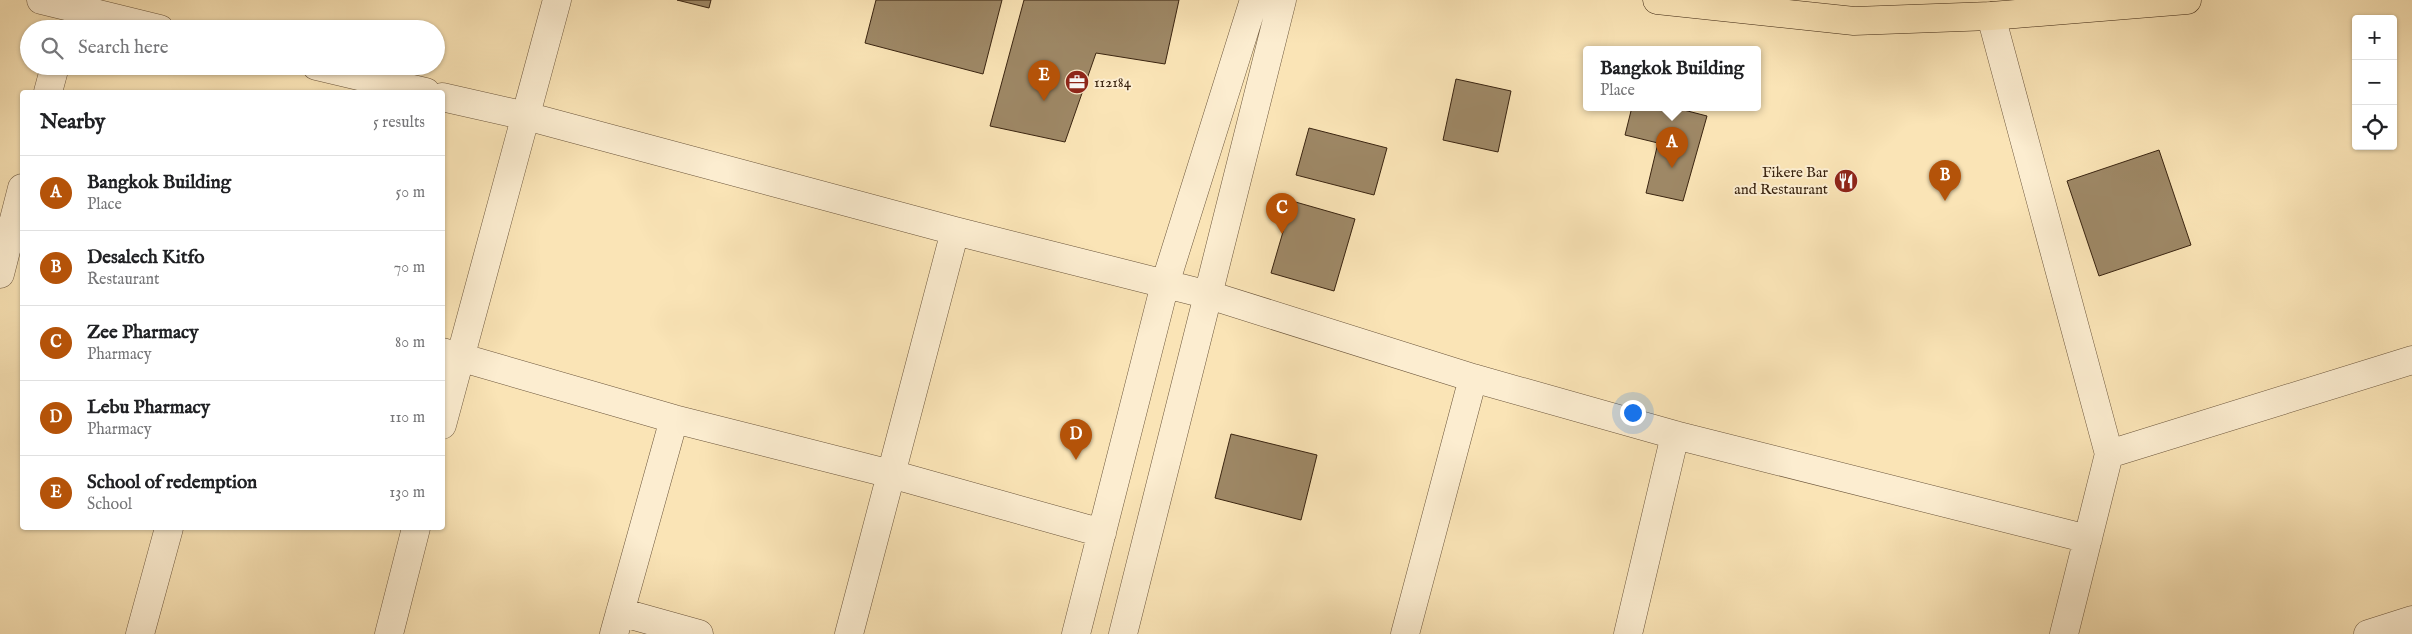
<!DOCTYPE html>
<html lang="en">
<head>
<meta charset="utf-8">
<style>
  :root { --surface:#fff; --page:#f6f6f6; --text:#202124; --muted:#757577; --line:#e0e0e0; --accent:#b45309 }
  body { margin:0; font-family:"IM FELL English",serif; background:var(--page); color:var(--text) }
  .controls { position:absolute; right:15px; top:15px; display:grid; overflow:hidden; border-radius:5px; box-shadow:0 1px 4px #0004 }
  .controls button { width:45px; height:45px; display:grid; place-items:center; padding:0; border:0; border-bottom:1px solid var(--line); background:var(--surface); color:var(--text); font:25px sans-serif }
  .you { position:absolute; left:1632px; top:412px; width:18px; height:18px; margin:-12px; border:4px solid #fff; border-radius:50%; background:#1a73e8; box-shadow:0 0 0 8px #1a73e833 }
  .badge { display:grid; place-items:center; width:32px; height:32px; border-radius:50%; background:var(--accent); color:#fff; font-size:16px; font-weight:700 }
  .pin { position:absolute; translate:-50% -41px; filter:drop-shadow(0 1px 2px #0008) }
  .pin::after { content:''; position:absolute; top:26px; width:18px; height:15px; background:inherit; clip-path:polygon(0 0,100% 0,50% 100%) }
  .popup { position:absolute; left:1583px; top:46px; width:178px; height:65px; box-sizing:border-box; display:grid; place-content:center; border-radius:5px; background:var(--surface); filter:drop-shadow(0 1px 4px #0005); font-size:16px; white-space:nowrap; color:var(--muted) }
  .popup b { font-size:19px; color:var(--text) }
  .popup::after { content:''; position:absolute; left:50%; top:100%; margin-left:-10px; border:10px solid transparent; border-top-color:var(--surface) }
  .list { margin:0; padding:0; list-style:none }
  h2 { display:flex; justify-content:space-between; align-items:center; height:65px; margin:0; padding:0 20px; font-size:21px }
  h2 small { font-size:16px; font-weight:400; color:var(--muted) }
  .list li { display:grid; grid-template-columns:32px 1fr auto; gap:15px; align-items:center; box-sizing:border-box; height:75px; padding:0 20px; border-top:1px solid var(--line) }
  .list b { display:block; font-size:19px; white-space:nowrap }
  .list p { margin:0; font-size:16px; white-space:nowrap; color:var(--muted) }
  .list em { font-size:16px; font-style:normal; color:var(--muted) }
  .icon { flex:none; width:28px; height:28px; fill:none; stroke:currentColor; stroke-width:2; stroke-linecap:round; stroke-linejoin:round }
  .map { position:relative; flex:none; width:2412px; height:634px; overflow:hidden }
  .search { position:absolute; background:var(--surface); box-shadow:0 1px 4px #0004; left:20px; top:20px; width:425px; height:55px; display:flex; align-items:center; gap:12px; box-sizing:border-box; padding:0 18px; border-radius:28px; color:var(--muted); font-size:19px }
  .panel { position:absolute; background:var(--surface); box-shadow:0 1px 4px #0004; left:20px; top:90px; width:425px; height:440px; border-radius:5px }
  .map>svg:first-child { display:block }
</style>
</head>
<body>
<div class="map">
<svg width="2412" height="634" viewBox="0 0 2412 634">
  <rect width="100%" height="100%" fill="#fae4b6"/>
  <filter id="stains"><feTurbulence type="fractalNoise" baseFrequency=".004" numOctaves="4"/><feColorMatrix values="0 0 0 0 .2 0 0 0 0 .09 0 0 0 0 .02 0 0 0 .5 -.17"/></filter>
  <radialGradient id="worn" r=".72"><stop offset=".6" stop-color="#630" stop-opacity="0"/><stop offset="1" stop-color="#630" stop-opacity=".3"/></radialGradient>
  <!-- building -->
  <path fill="#9e8866" stroke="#3a2410" d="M677,0H711L709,8Z
    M876,0H1002L983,74L865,43Z
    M1024,0H1179L1165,64L1096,53L1065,142L990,126Z
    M1456,79L1511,91L1498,152L1443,140Z
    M1632,107H1672L1707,116L1683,201L1646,193L1658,143L1625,135Z
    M1309,128L1387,148L1374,195L1296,175Z
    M2159,150L2191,245L2099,276L2067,181Z
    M1292,201L1355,219L1334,291L1271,273Z
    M1231,434L1317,455L1301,520L1215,498Z"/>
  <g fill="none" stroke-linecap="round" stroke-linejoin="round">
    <!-- minor casing -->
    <g stroke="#6a543a" stroke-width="29">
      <path id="minor" d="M41,0L160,29
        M1991,16L2109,454L2064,634
        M316,66L426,92
        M48,92L55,66
        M442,97L526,116L955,231L1209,295L1473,378L1675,435L2088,539
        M0,274L22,188
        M442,352L674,419L891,474L1102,533
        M442,425L557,0
        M2109,454L2412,360
        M620,612L699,634
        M140,634L169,528
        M389,634L416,528
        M614,634L674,419
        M849,634L955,231
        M1076,634L1165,284L1254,0
        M1123,634L1282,0
        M1405,634L1473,378
        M1628,634L1675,435
        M2368,634L2412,620"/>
    </g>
    <!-- primary casing -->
    <g stroke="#3a2410" stroke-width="29">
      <path id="primary" d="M1657,0L1854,21L1991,16L2187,0"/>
    </g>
    <!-- minor -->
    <use href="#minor" stroke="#fcedd0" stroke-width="28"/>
    <!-- primary -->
    <use href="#primary" stroke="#fae4b6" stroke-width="28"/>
  </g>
  <!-- icons -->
  <defs>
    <g id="office-disc" transform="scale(1.25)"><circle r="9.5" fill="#8f2418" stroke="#fcedd0"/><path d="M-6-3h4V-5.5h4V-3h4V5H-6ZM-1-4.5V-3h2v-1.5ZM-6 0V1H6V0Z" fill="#fff"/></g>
    <g id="restaurant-disc" transform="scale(1.25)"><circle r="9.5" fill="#8f2418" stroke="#fcedd0"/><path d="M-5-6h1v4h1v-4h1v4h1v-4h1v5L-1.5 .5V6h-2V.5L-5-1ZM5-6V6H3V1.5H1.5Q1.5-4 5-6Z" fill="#fff"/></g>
  </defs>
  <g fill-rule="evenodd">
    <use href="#office-disc" x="1077" y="82"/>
    <use href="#restaurant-disc" x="1846" y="181"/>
  </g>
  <g text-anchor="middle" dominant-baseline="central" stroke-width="4" stroke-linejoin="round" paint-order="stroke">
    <!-- poi labels -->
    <g font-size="15" fill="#3a2410" stroke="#fcedd0" text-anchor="start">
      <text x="1094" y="82">112184</text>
      <text x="1828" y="172" text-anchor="end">Fikere Bar<tspan x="1828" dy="17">and Restaurant</tspan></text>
    </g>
  </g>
  <rect width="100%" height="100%" filter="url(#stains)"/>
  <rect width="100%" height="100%" fill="url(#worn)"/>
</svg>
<div class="controls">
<button>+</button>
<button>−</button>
<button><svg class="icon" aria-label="locate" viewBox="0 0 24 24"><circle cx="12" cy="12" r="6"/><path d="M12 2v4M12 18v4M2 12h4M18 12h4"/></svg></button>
</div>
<div class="you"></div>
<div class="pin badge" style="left:1672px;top:168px">A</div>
<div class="popup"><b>Bangkok Building</b>Place</div>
<div class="pin badge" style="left:1945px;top:201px">B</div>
<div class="pin badge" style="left:1282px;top:234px">C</div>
<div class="pin badge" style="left:1076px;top:460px">D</div>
<div class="pin badge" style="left:1044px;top:101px">E</div>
<div class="search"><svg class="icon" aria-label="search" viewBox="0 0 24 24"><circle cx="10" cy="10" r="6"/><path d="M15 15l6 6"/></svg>Search here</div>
<section class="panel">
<h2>Nearby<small>5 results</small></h2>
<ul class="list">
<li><span class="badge">A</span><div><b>Bangkok Building</b><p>Place</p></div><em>50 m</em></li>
<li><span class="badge">B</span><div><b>Desalech Kitfo</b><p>Restaurant</p></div><em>70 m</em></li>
<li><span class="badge">C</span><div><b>Zee Pharmacy</b><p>Pharmacy</p></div><em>80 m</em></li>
<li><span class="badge">D</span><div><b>Lebu Pharmacy</b><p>Pharmacy</p></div><em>110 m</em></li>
<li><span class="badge">E</span><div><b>School of redemption</b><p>School</p></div><em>130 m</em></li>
</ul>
</section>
</div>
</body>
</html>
